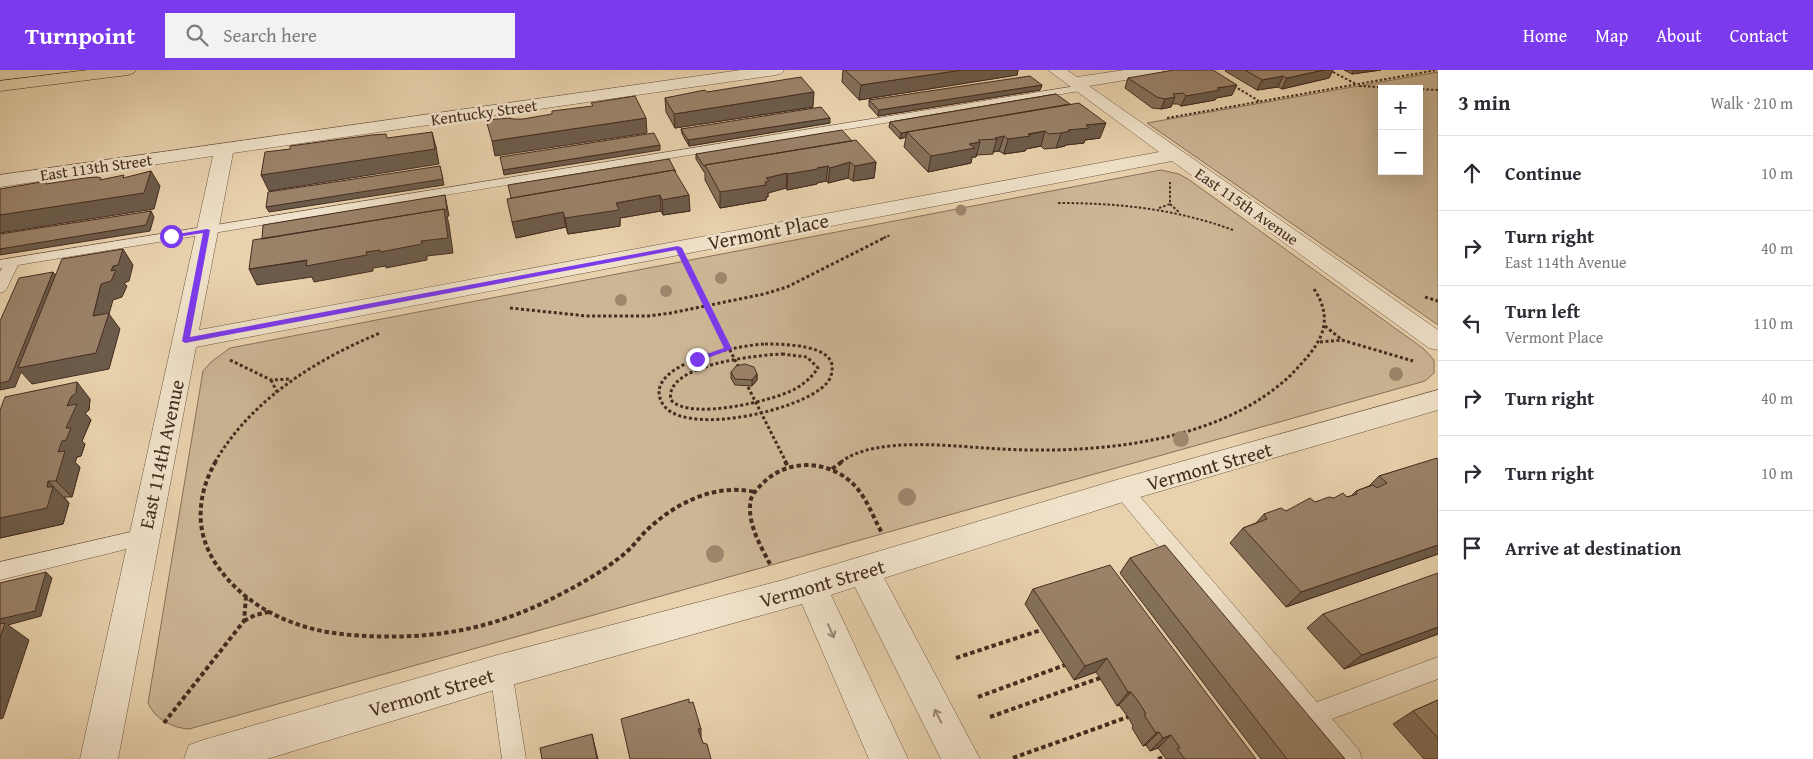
<!DOCTYPE html>
<html lang="en">
<head>
<meta charset="utf-8">
<style>
  :root { --surface:#fff; --page:#f2f2f3; --text:#2b2b33; --muted:#7c7c81; --line:#e1e1e2; --accent:#7c3aed }
  body { margin:0; font-family:"Gentium Book Plus",serif; background:var(--page); color:var(--text) }
  .controls { position:absolute; right:15px; top:15px; display:grid; overflow:hidden; border-radius:0px; box-shadow:0 5px 20px #0002 }
  .controls button { width:45px; height:45px; display:grid; place-items:center; padding:0; border:0; border-bottom:1px solid var(--line); background:var(--surface); color:var(--text); font:25px sans-serif }
  .stop { position:absolute; width:15px; height:15px; margin:-11px; border:4px solid #7c3aed; border-radius:50%; background:#fff }
  .stop.end { background:#7c3aed; border-color:#fff; box-shadow:0 1px 5px #0008 }
  .list { margin:0; padding:0; list-style:none }
  h2 { display:flex; justify-content:space-between; align-items:center; height:65px; margin:0; padding:0 20px; font-size:21px }
  h2 small { font-size:16px; font-weight:400; color:var(--muted) }
  .list li { display:grid; grid-template-columns:32px 1fr auto; gap:15px; align-items:center; box-sizing:border-box; height:75px; padding:0 20px; border-top:1px solid var(--line) }
  .list b { display:block; font-size:19px; white-space:nowrap }
  .list p { margin:0; font-size:16px; white-space:nowrap; color:var(--muted) }
  .list em { font-size:16px; font-style:normal; color:var(--muted) }
  .icon { flex:none; width:28px; height:28px; fill:none; stroke:currentColor; stroke-width:2; stroke-linecap:round; stroke-linejoin:round }
  .map { position:relative; flex:none; width:1438px; height:689px; overflow:hidden }
  header { display:flex; align-items:center; gap:30px; box-sizing:border-box; height:70px; padding:0 25px; background:var(--accent); color:#fff }
  header strong { font-size:24px }
  nav { display:flex; gap:28px; margin-inline-start:auto; font-size:18px }
  .search { width:350px; height:45px; background:var(--page); display:flex; align-items:center; gap:12px; box-sizing:border-box; padding:0 18px; border-radius:0px; color:var(--muted); font-size:19px }
  main { display:flex }
  aside { flex:1; background:var(--surface) }
  .map>svg:first-child { display:block }
</style>
</head>
<body>
<header>
<strong>Turnpoint</strong>
<div class="search"><svg class="icon" aria-label="search" viewBox="0 0 24 24"><circle cx="10" cy="10" r="6"/><path d="M15 15l6 6"/></svg>Search here</div>
<nav><a>Home</a><a>Map</a><a>About</a><a>Contact</a></nav>
</header>
<main>
<div class="map">
<svg width="1438" height="689" viewBox="0 0 1438 689">
  <rect width="100%" height="100%" fill="#e8d2ad"/>
  <filter id="stains"><feTurbulence type="fractalNoise" baseFrequency=".004" numOctaves="4"/><feColorMatrix values="0 0 0 0 .2 0 0 0 0 .09 0 0 0 0 .02 0 0 0 .5 -.17"/></filter>
  <radialGradient id="worn" r=".72"><stop offset=".6" stop-color="#630" stop-opacity="0"/><stop offset="1" stop-color="#630" stop-opacity=".3"/></radialGradient>
  <!-- green -->
  <path fill="#ccb695" stroke="#88715a" fill-rule="evenodd" d="M1438,2V255L1147,53ZM1382,19H1419V101H1382Z
    M1161,100L1179,104L1188,109L1424,279L1434,290V303L1425,311L189,659C172,658 155,649 148,633L203,301L211,292L230,278Z"/>
  <g fill="none" stroke-linecap="round" stroke-linejoin="round">
    <!-- lane casing -->
    <g stroke="#6e5642" stroke-width="1">
      <path id="lane" d="M1082,15L1086,16L1087,18L1086,20L18,195L7,218L5,221L0,223V202L2,198H0V190Z
        M1123,412L1130,415L1317,632L1438,587V609L1332,649L1359,680L1362,689H1334L1116,425L1113,420L1116,415Z
        M144,459L151,461L154,467L151,473L0,510V492Z
        M501,590L509,593L512,601L526,689H502L490,601L493,593Z"/>
    </g>
    <!-- street casing -->
    <g stroke="#6e5642" stroke-width="1">
      <path id="street" d="M741,0H784L782,3L776,5L233,83L199,260L1159,82L1048,0H1067L1077,7L1124,0H1163L1161,3L1155,5L1089,16L1438,260V280L1429,278L1172,91L196,277L118,689H80L213,86L0,117V105Z
        M1438,320V340L1123,432L884,508L980,689H941L855,517L831,525L908,689H869L802,534L501,618L267,689H184L189,675L203,670L501,584L783,510L1123,408Z"/>
    </g>
    <!-- highway casing -->
    <g stroke="#452c1f" stroke-width="1">
      <path id="highway" d="M88,0H136L134,3L128,5L0,21V11Z"/>
    </g>
    <!-- path-far2 -->
    <path stroke="#452c1f" stroke-width="2" stroke-dasharray="2.5 2" stroke-linecap="butt" d="M1329,0L1356,14
      M1234,16L1259,31
      M1359,16L1438,20
      M1167,48L1437,0
      M1058,133C1119,133 1176,139 1233,160
      M1170,134L1179,142
      M1159,138L1170,134V112
      M883,168L891,165"/>
    <!-- path-far1 -->
    <path stroke="#452c1f" stroke-width="3" stroke-dasharray="3 2.5" stroke-linecap="butt" d="M690,201L739,298
      M1425,227L1438,231
      M510,238L587,246H649L671,243L764,224L787,217L886,167
      M1325,256L1341,269
      M1320,272L1342,270L1413,291
      M765,274C781,274 836,274 832,300C832,304 830,310 826,314C802,340 693,365 666,338C661,333 659,327 659,321C662,290 741,275 765,274Z
      M782,284L807,287L818,298C812,307 805,313 795,319C773,331 689,351 671,330C663,294 760,285 782,284Z
      M230,290L271,310L291,309
      M271,310L277,322
      M748,317L786,392
      M215,392C251,330 315,290 380,263
      M841,392C876,365 958,377 1001,379C1092,384 1211,374 1283,312C1290,307 1296,299 1302,293C1324,269 1333,248 1314,219"/>
    <!-- path -->
    <path stroke="#452c1f" stroke-width="4" stroke-dasharray="4.5 3" stroke-linecap="butt" d="M216,391C197,424 194,461 216,494C246,539 298,561 351,565C427,571 491,561 559,525C581,514 603,501 623,485C632,478 638,469 646,461C675,433 715,413 755,422
      M785,391L788,397
      M832,399L843,391
      M770,494C760,475 746,451 751,429C753,423 758,418 763,413C786,390 824,389 850,411C866,425 872,445 882,463
      M244,551L255,545L269,542
      M956,588L1041,560
      M978,627L1065,595
      M990,647L1100,608
      M164,653L244,551L246,527
      M1013,688L1128,647
      M1158,689L1164,687"/>
    <!-- lane -->
    <use href="#lane" fill="#f0e2ca" fill-rule="evenodd"/>
    <!-- street -->
    <use href="#street" fill="#f0e2ca" fill-rule="evenodd"/>
    <!-- highway -->
    <use href="#highway" fill="#e8d2ad" fill-rule="evenodd"/>
  </g>
  <!-- trees -->
  <g fill="#9d866c">
    <circle cx="961" cy="140" r="5.5"/>
    <circle cx="721" cy="208" r="6"/>
    <circle cx="666" cy="221" r="6"/>
    <circle cx="621" cy="230" r="6"/>
    <circle cx="1396" cy="304" r="7"/>
    <circle cx="1181" cy="369" r="8"/>
    <circle cx="907" cy="427" r="9"/>
    <circle cx="715" cy="484" r="9"/>
  </g>
  <!-- wall -->
  <path fill="#84705a" stroke="#452c1f" d="M843,0H1018L1017,5L859,30L842,12Z
    M1226,0H1333L1329,8L1282,19L1278,17L1257,20L1225,1Z
    M1344,0H1381L1352,4Z
    M1128,8L1232,25L1216,28L1215,30L1181,36L1178,34H1172L1171,37L1161,39L1152,38L1125,18Z
    M1042,15L1040,20L878,46L869,36V30Z
    M707,22L813,37L675,58L666,42L665,28Z
    M1056,24L1100,68L1085,70L1084,73L1065,75V76L1056,78L1044,79L1041,76L1026,79L1025,81L1004,84L999,81L993,82V84L977,85L976,87H972L971,93L928,102L904,77L906,67L900,69L889,57L890,52Z
    M830,53L689,76L682,64L681,59Z
    M852,71L876,92L874,108L853,111L848,108L828,113L826,111L817,113V114L787,120L786,118L768,123V127H766V130L720,138L705,110V102H704L696,89V84Z
    M669,89L690,141L663,145L661,141L620,148V156L568,164L566,157L516,168Z
    M731,302L757,304V310L752,316L735,315L731,308Z
    M90,329L89,340L85,343L91,350L82,371L85,374L81,386L77,387L75,392L80,397L72,427H64L69,433L63,454L0,468V340Z
    M1438,389V484L1286,537L1230,473L1243,458L1256,453L1264,444L1286,441L1315,432L1351,426L1356,421L1369,416L1379,406Z
    M1130,488L1345,689H1261L1120,503Z
    M1033,519L1256,689H1166L1158,678L1150,681L1146,675L1143,676L1132,658L1133,656L1128,647L1119,635L1117,636L1096,602L1074,610L1025,534Z
    M1323,544L1438,564L1344,599L1307,558Z
    M1438,630V689H1424L1393,654L1413,641Z
    M689,633L701,659V669L703,673L630,689Z"/>
  <!-- shaded-wall -->
  <path fill="#6c5b4a" stroke="#452c1f" d="M962,0H1018L1017,5L859,30L861,15Z
    M1324,0H1333L1329,8L1282,19L1287,8Z
    M1354,0H1381L1352,4Z
    M1283,6L1278,17L1257,20L1262,10Z
    M1042,15L1040,20L878,46L879,40Z
    M1237,15L1232,25L1216,28L1215,30L1181,36L1186,26L1217,18Z
    M814,22L813,37L675,58L674,44Z
    M1175,27L1171,37L1161,39L1165,29Z
    M1068,40L907,62L906,67L900,69L901,63Z
    M646,48L647,63L495,86L492,71Z
    M830,48V53L689,76L688,70Z
    M1106,53L1100,68L1085,70L1084,73L1065,75V76L1056,78L1061,63L1068,60L1086,55Z
    M1045,61L1041,76L1026,79L1025,81L1004,84L1008,69Z
    M432,62L436,77L439,94L269,121L261,105Z
    M1004,66L999,81L993,82L997,69L995,68Z
    M980,72L976,87H972L971,93L928,102L931,86L969,74Z
    M660,75V80L504,105L503,100Z
    M850,92L848,108L828,113L830,98Z
    M876,92L874,108L853,111L855,96Z
    M440,96L444,115L269,142L266,137Z
    M828,96L826,111L817,113V114L787,120L788,104Z
    M151,101L160,116L154,139L0,163V145Z
    M787,103L786,118L768,123V127H766V130L720,138V122L766,108Z
    M445,125L449,146H447L449,155L453,183L427,186V190L386,198V196L373,198V201L314,212L312,207L257,215L249,199L366,182L421,171L264,177Z
    M660,125L661,141L620,148V156L568,164L565,148L616,133Z
    M689,125L690,141L663,145L662,130Z
    M151,141L154,147L150,161L0,185V179Z
    M563,142L566,157L516,168L512,152Z
    M123,179L133,195L129,211L124,213L127,216L122,227L113,230L109,244L120,259L109,299L32,314L21,302L15,317L0,320V313L53,202L58,208L93,246L101,214L111,201Z
    M757,304V310L752,316V310Z
    M77,312L90,329L89,340L85,343L91,350L82,371L85,374L81,386L77,387L75,392L80,397L72,427L56,411L58,382L66,358L67,336Z
    M48,411L69,433L63,454L0,468V448L47,417Z
    M1438,475V484L1286,537L1301,522Z
    M46,502L52,508L41,546L8,555L29,570L3,648L0,649V549Z
    M1438,557V564L1344,599L1362,585Z
    M1107,588L1096,602L1074,610L1085,596Z
    M1128,622H1131L1119,635L1117,636Z
    M1159,662L1146,675L1143,676L1156,663Z
    M592,664L594,673L598,689H597Z
    M1171,665L1158,678L1150,681L1163,668Z"/>
  <!-- building -->
  <path fill="#9a8269" stroke="#452c1f" d="M845,0H962L861,15Z
    M1174,0H1213L1237,15L1217,18L1220,20L1186,26L1183,23L1173,24L1175,27L1165,29L1157,27L1128,8Z
    M1245,0H1324L1287,8L1283,6L1262,10Z
    M1030,6L1042,15L879,40L869,30Z
    M801,7L814,22L674,44L665,28L705,20L707,22Z
    M1056,24L1070,34L901,63L890,52Z
    M635,26L646,48L492,71L486,50L510,48L513,49H523L552,44V41L593,36L591,33Z
    M1079,33L1106,53L1086,55L1089,58L1068,60L1070,61L1061,63L1049,64L1045,61L1028,64L1030,66L1008,69L1004,66L995,68L997,69L978,70L980,72L969,74L975,78L931,86L907,62Z
    M821,37L830,48L688,70L681,59Z
    M842,60L852,71L705,95V96H704L696,84Z
    M432,62L435,79L261,105L265,82L290,79V76L372,65L386,64L387,68Z
    M654,63L660,75L503,100L500,87Z
    M856,70L876,92L855,96L850,92L830,98L828,96L817,98L818,99L788,104L787,103L766,108L769,111L765,112L766,115L720,122L705,95Z
    M669,89L676,102L674,100L511,128L508,115Z
    M440,96L443,109L266,137L268,122Z
    M674,100L689,125L662,130L660,125L616,133L619,140L565,148L563,142L512,152L507,129Z
    M151,101L144,123L0,145V119L47,111L46,114L85,108L97,107L101,108L100,110L124,105L123,108Z
    M445,125L447,140H445L444,139L262,169L263,155Z
    M444,139L448,168L421,171L422,174L380,182V180L366,182L367,185L306,196L307,190L249,199L253,170Z
    M151,141L146,155L0,179V164Z
    M123,179L118,195L113,196L111,201L116,200L111,211L101,214L93,246L109,243L96,283L18,298L62,189Z
    M53,202L9,311L0,313V251L19,208Z
    M745,294L754,297L757,304L752,310L735,309L731,302L736,296Z
    M77,312L76,323L71,327L67,336L77,334L66,358H71L66,370L62,371L58,382L65,381L56,411H48L47,417H53L47,438L0,448V340L5,327Z
    M1437,388L1438,389V475L1301,522L1243,458L1267,449L1264,444L1281,438L1286,441L1310,428L1315,432L1329,427L1334,428L1343,423L1347,427L1357,424L1356,421L1373,415L1377,418L1387,413L1379,406Z
    M1165,475L1345,689H1287L1130,488Z
    M1110,495L1256,689H1185L1177,679L1180,678L1171,665L1163,668L1159,662L1156,663L1144,645L1146,644L1140,634L1131,622H1128L1107,588L1085,596L1033,519Z
    M46,502L35,541L0,549V513Z
    M1438,503V557L1362,585L1323,544Z
    M5,553L0,568V554Z
    M689,629V633L693,632L701,659H698L703,673L707,674L711,689H630L621,649Z
    M1438,630V668L1413,641Z
    M592,664L597,689H542L540,678Z"/>
  <!-- one-way arrows -->
  <defs><path id="oneway-shaft" d="M-6 0H5M1.5-3L5.5 0L1.5 3" fill="none" stroke-width="1.6" stroke-linecap="round" stroke-linejoin="round" transform="scale(1.25)"/></defs>
  <g stroke="#9a8774">
    <use href="#oneway-shaft" transform="translate(831 561) rotate(66)"/>
    <use href="#oneway-shaft" transform="translate(938 646) rotate(-117)"/>
  </g>
  <!-- route -->
  <path fill="#7c3aed" d="M207,159L210,160L190,267L678,176L682,178L732,279L697,292L693,289L724,278L676,180L185,273L182,271L203,163L171,168L167,166Z"/>
  <g text-anchor="middle" dominant-baseline="central" stroke-width="5" stroke-linejoin="round" paint-order="stroke">
    <!-- far-street labels -->
    <g font-size="16" fill="#452c1f" stroke="#f0e2ca">
      <text transform="translate(484 42) rotate(-8)">Kentucky Street</text>
      <text transform="translate(96 97) rotate(-8)">East 113th Street</text>
      <text transform="translate(1247 136) rotate(35)">East 115th Avenue</text>
    </g>
    <!-- street labels -->
    <g font-size="20" fill="#452c1f" stroke="#f0e2ca">
      <text transform="translate(768 161) rotate(-11)">Vermont Place</text>
      <text transform="translate(161 384) rotate(-78)">East 114th Avenue</text>
      <text transform="translate(1209 396) rotate(-16)">Vermont Street</text>
      <text transform="translate(822 513) rotate(-16)">Vermont Street</text>
      <text transform="translate(431 622) rotate(-16)">Vermont Street</text>
    </g>
  </g>
  <rect width="100%" height="100%" filter="url(#stains)"/>
  <rect width="100%" height="100%" fill="url(#worn)"/>
</svg>
<div class="controls">
<button>+</button>
<button>−</button>
</div>
<div class="stop" style="left:171px;top:166px"></div>
<div class="stop end" style="left:697px;top:289px"></div>
</div>
<aside>
<h2>3 min<small>Walk · 210 m</small></h2>
<ul class="list">
<li><svg class="icon" aria-label="ahead" viewBox="0 0 24 24"><path d="M12 20V5M6 11l6-6 6 6"/></svg><div><b>Continue</b></div><em>10 m</em></li>
<li><svg class="icon" aria-label="right" viewBox="0 0 24 24"><path d="M7 20v-9h11M14 6l5 5-5 5"/></svg><div><b>Turn right</b><p>East 114th Avenue</p></div><em>40 m</em></li>
<li><svg class="icon" aria-label="left" viewBox="0 0 24 24"><path d="M17 20v-9H6M10 6l-5 5 5 5"/></svg><div><b>Turn left</b><p>Vermont Place</p></div><em>110 m</em></li>
<li><svg class="icon" aria-label="right" viewBox="0 0 24 24"><path d="M7 20v-9h11M14 6l5 5-5 5"/></svg><div><b>Turn right</b></div><em>40 m</em></li>
<li><svg class="icon" aria-label="right" viewBox="0 0 24 24"><path d="M7 20v-9h11M14 6l5 5-5 5"/></svg><div><b>Turn right</b></div><em>10 m</em></li>
<li><svg class="icon" aria-label="arrive" viewBox="0 0 24 24"><path d="M6 21V4h12l-3 4 3 4H6"/></svg><div><b>Arrive at destination</b></div></li>
</ul>
</aside>
</main>
</body>
</html>
